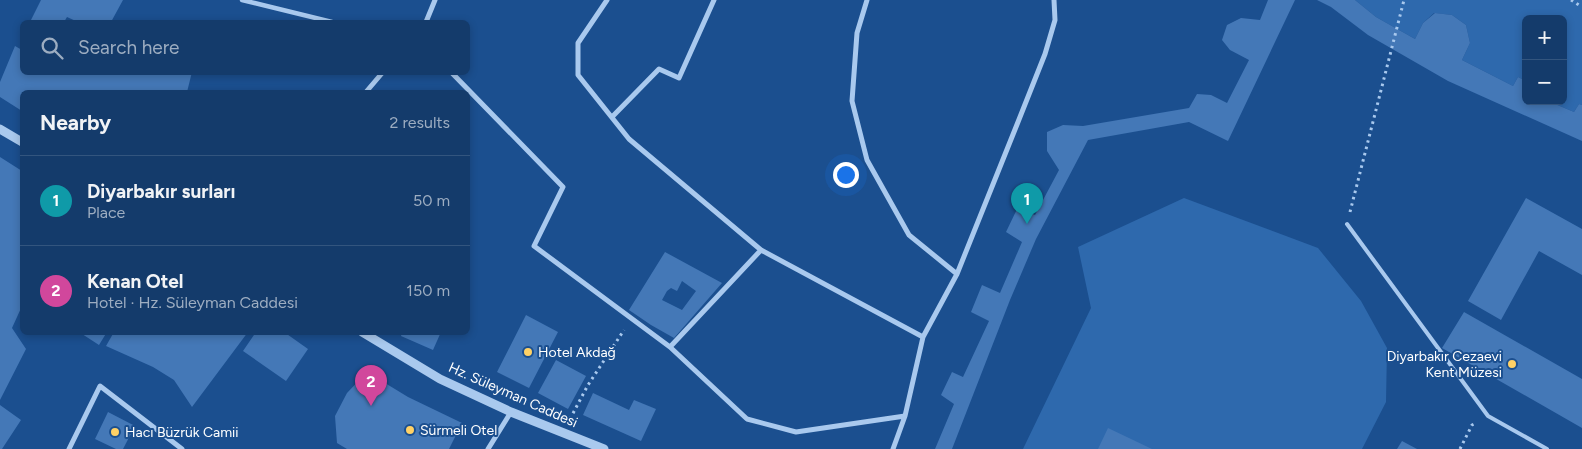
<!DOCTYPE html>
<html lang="en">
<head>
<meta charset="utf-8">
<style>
  :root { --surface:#143b6b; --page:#214673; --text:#f1f3f6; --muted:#9dadc1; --line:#33557e; --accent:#ffd166 }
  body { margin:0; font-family:Figtree,sans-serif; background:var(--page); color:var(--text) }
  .controls { position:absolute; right:15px; top:15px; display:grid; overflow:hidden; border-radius:8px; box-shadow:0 2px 8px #0003 }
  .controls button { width:45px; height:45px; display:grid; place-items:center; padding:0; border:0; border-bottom:1px solid var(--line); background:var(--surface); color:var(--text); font:25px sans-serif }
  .you { position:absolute; left:845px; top:174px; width:18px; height:18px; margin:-12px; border:4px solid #fff; border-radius:50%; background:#1a73e8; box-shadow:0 0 0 8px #1a73e833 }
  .badge { display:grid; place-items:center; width:32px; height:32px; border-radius:50%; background:var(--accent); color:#fff; font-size:16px; font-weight:700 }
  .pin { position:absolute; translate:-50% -41px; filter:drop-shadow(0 1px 2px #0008) }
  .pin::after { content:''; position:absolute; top:26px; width:18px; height:15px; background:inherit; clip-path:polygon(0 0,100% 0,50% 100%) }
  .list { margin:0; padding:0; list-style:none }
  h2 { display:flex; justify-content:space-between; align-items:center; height:65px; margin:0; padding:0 20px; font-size:21px }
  h2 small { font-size:16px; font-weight:400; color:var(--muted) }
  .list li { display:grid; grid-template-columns:32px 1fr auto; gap:15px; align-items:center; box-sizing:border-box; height:90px; padding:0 20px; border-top:1px solid var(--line) }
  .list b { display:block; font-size:19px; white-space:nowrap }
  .list p { margin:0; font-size:16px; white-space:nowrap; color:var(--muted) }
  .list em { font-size:16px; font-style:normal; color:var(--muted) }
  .icon { flex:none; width:28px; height:28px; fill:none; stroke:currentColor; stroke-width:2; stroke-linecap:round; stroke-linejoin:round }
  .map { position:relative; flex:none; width:1582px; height:449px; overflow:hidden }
  .search { position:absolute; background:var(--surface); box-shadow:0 2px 8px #0003; left:20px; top:20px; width:450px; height:55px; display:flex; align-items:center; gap:12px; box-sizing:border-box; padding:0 18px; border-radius:8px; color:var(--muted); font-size:19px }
  .panel { position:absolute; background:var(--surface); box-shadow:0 2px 8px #0003; left:20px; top:90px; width:450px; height:245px; border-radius:8px }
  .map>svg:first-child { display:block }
</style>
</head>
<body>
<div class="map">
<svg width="1582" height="449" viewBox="0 0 1582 449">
  <rect width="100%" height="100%" fill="#1b4f8f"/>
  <!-- green -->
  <path fill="#2e69ad" d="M1355,0H1582V105L1579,104L1574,112L1548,101H1563V19H1526V81L1518,77L1513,86L1462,60L1470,43L1466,25L1452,15L1434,13L1423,23L1415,39L1376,17Z
    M1184,198L1318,248L1361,301L1387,348L1386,402L1362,449H1023L1091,308L1078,247Z"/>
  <!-- building -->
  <path fill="#4478b7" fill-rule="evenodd" d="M41,0H123L111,22H78L67,17L64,22H30Z
    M1268,0H1295L1228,141L1189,122L1088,140L1036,239L1010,300L952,449H935L954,404L941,395L952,372L963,377L989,321L971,312L982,285L1000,293L1022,242L1006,232L1018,207L1035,215L1059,170L1047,151V132L1063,125L1083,126L1189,108L1197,94L1211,95L1227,103L1249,60L1230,50L1222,40L1227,25L1241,18L1260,20Z
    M1317,0H1355L1376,17L1415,39L1423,23L1435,13L1452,15L1466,25L1470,43L1462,60L1513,86L1518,77L1526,81L1522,91L1526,92V101H1548L1574,112L1579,104L1582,105V141L1448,81L1368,35L1331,7Z
    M15,46L22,50V72H145L149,74L150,72H192L187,92H22V111L0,97V82Z
    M0,157L22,171V306L12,328L26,349L0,400Z
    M1526,198L1582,229V275L1539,251L1501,320L1468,301Z
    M665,252L722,283L674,338L651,325L629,310ZM682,281L696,291L682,310L662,300L667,291L671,288L677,291Z
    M1464,312L1582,379V428L1442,348Z
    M526,315L558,332L529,388L497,372Z
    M79,332H107L99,345Z
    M114,332H248L192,407L174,380L153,367L106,346Z
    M256,332H284L308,349L286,381L243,351Z
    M402,332H441L433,350L401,336Z
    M556,360L586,376L568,409L538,393Z
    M367,372L408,397L462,423L449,449H347L337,443L335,416L347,393Z
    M593,393L629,410L634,400L656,409L641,441L583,415Z
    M0,405L21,420L2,449H0Z
    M108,412L135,426L123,449H116L95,439Z
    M1108,428L1152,449H1098Z
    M1402,441L1417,449H1397Z"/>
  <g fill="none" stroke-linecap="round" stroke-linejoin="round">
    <!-- path -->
    <path stroke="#a9c9ee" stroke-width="3" stroke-dasharray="2.5 4" stroke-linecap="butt" d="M1571,0L1582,7
      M1350,212L1404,0
      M570,419L588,385L624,330
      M1460,449L1472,425L1476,423"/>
    <!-- service -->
    <path stroke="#a9c9ee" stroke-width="4" d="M1347,224L1488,416L1547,449"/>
    <!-- pedestrian -->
    <path stroke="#a9c9ee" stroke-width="4.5" d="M242,0L332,22"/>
    <!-- minor -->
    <path stroke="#a9c9ee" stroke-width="5" d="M607,0L578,43V75L629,139L761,250L923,337
      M867,0L857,33L852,101L867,160L909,235L957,274
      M426,22L435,0
      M451,72L563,187L534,246L670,347L747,419L796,432L905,416
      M366,92L383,72
      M612,117L659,69L679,78L714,0
      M670,347L761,250
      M69,449L100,386L182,449
      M488,449L511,412
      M893,449L905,416L923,337L957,274L1018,122L1045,54L1055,20L1054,0"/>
    <!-- tertiary -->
    <path stroke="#a9c9ee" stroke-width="9" d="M0,129L22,142
      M362,332L440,379L511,412L604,449"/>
  </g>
  <!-- markers -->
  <g fill="#ffd166" stroke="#1b4f8f" stroke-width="2">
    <circle cx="528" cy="352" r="5"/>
    <circle cx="1512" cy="364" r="5"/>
    <circle cx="410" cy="430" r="5"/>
    <circle cx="115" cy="432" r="5"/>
  </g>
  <g text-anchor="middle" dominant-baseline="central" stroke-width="4" stroke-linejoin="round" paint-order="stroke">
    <!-- poi labels -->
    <g font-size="14" fill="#fff" stroke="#1b4f8f" text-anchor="start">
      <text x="538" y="352">Hotel Akdağ</text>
      <text x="1502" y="356" text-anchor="end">Diyarbakır Cezaevi<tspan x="1502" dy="16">Kent Müzesi</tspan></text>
      <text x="420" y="430">Sürmeli Otel</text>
      <text x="125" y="432">Hacı Büzrük Camii</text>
    </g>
    <!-- street labels -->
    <g font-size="14" fill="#fff" stroke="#1b4f8f">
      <text transform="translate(513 395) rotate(24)">Hz. Süleyman Caddesi</text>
    </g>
  </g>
</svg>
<div class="controls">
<button>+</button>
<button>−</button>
</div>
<div class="you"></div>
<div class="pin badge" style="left:1027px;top:224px;background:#0f9aa8">1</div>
<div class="pin badge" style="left:371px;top:406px;background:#d1479c">2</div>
<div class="search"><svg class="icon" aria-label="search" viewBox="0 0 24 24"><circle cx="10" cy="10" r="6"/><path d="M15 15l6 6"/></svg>Search here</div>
<section class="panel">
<h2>Nearby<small>2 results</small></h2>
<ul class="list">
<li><span class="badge" style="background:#0f9aa8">1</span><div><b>Diyarbakır surları</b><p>Place</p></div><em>50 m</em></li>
<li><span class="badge" style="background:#d1479c">2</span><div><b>Kenan Otel</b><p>Hotel · Hz. Süleyman Caddesi</p></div><em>150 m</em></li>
</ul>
</section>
</div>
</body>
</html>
